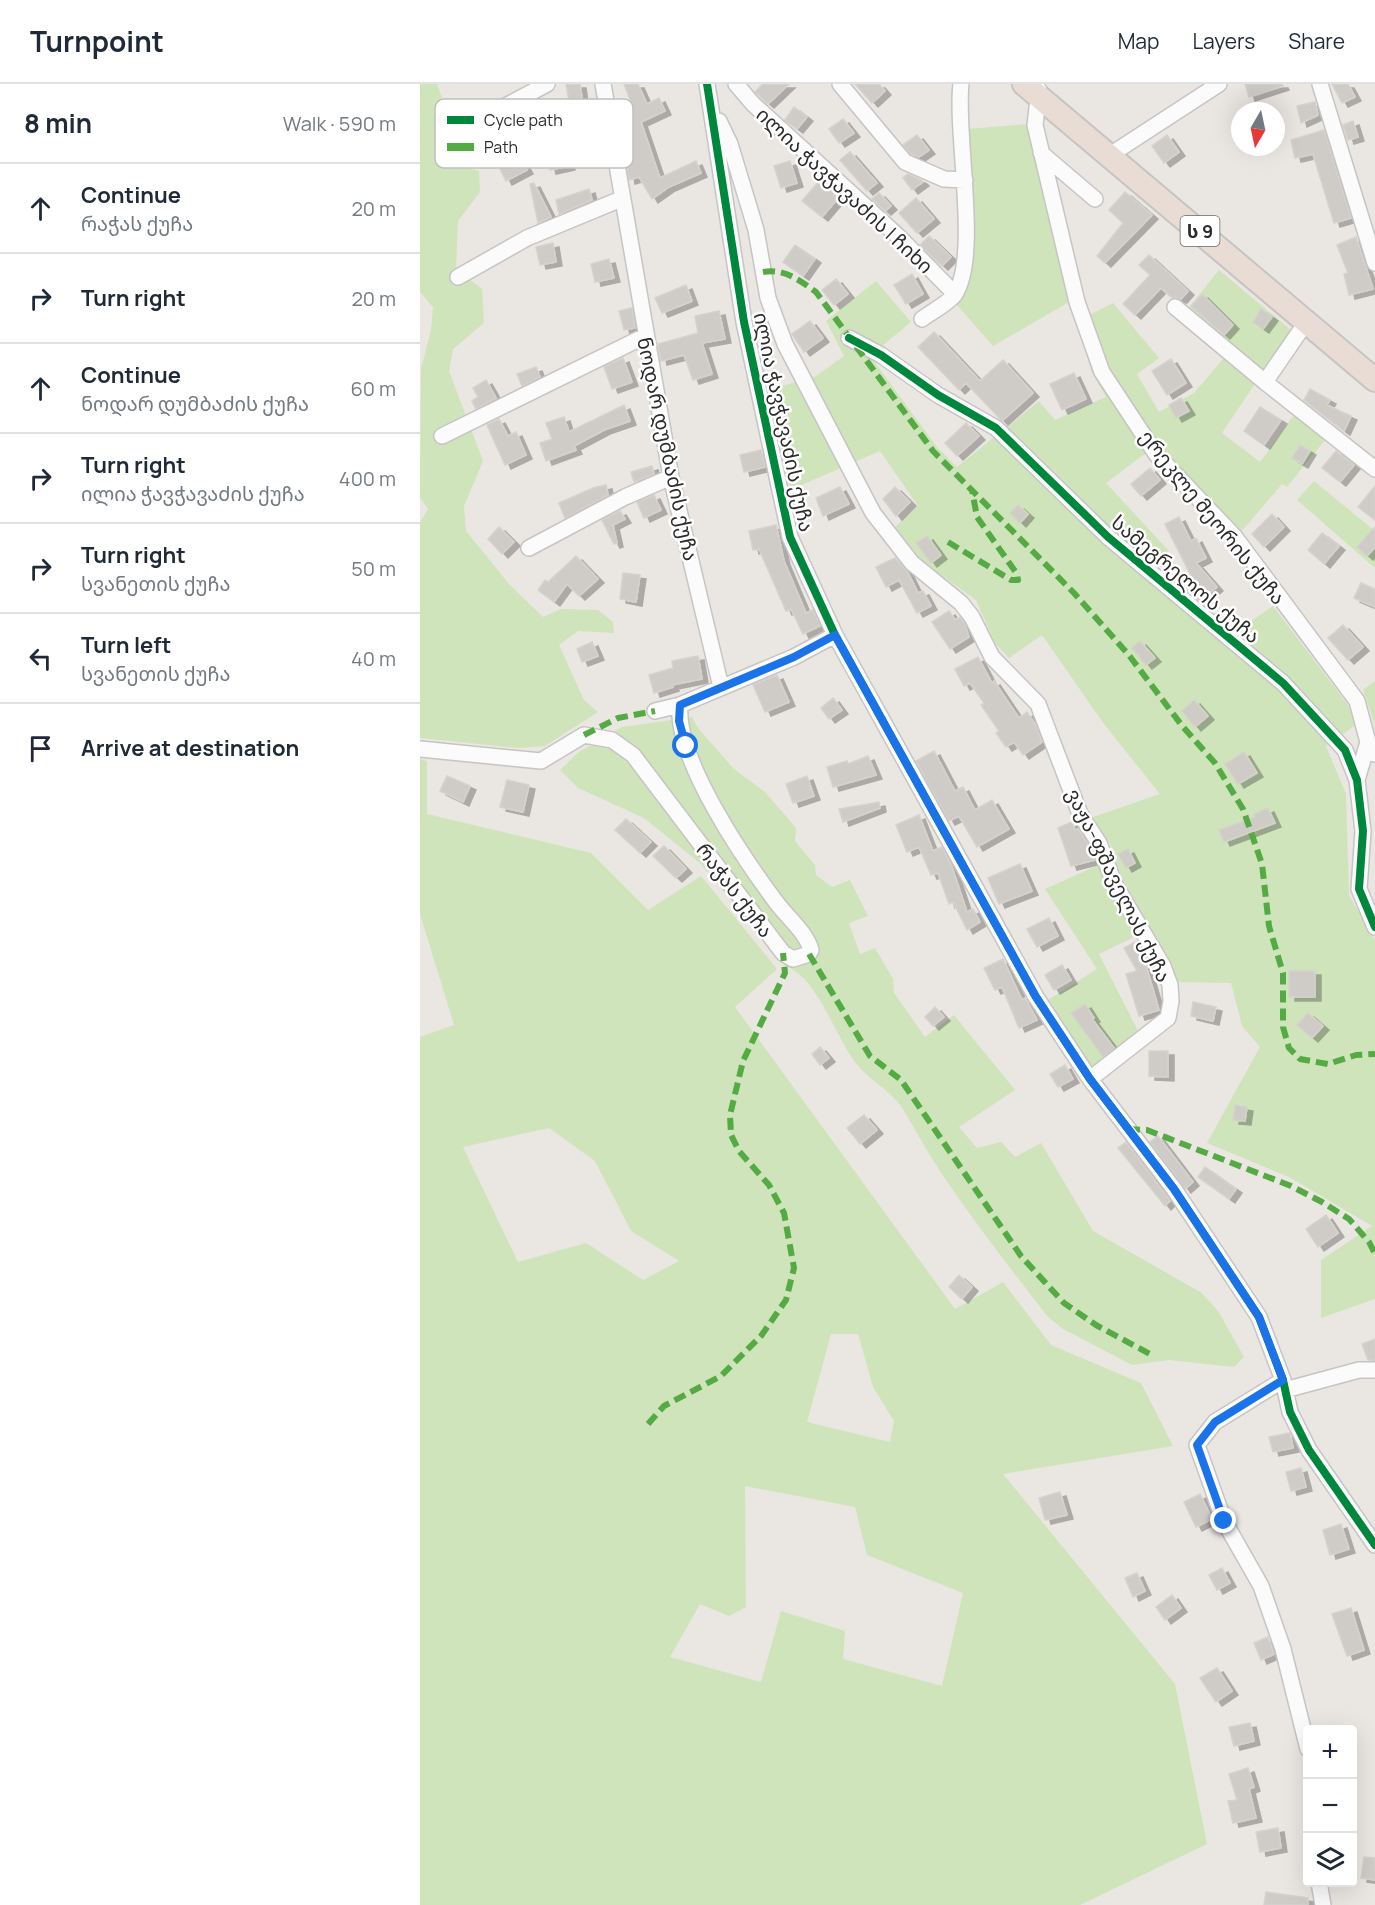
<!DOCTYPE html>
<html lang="en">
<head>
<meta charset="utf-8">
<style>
  :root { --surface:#fff; --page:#f6f6f7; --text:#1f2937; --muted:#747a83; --line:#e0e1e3 }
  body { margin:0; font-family:Manrope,"Noto Sans Georgian",sans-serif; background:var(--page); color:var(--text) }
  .controls { position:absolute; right:18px; bottom:18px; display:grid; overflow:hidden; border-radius:6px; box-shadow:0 6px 24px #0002 }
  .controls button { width:54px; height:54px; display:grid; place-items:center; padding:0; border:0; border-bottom:2px solid var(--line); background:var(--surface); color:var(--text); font:30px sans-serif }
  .compass { position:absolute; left:811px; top:18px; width:54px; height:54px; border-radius:50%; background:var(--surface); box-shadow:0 6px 24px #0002; rotate:189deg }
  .stop { position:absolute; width:18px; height:18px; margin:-14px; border:4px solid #1a73e8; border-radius:50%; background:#fff }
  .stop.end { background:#1a73e8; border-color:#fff; box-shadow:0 2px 6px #0008 }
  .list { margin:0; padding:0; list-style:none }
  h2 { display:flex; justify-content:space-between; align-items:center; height:78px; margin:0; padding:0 24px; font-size:26px }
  h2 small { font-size:20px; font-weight:400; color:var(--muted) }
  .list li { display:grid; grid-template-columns:39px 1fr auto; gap:18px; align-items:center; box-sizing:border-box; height:90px; padding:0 24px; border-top:2px solid var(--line) }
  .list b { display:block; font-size:22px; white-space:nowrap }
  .list p { margin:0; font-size:20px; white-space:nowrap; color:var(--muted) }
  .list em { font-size:20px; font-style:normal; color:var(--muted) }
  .icon { flex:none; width:33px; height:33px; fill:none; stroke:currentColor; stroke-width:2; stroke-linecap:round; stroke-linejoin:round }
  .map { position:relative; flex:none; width:955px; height:1821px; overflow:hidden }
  header { display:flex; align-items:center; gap:36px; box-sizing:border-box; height:84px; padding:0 30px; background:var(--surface); border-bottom:2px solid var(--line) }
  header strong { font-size:28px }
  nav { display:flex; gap:33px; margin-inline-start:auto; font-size:21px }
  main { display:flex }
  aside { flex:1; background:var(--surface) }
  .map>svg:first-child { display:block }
</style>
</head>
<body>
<header>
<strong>Turnpoint</strong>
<nav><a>Map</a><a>Layers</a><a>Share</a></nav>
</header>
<main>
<aside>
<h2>8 min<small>Walk · 590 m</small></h2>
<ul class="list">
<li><svg class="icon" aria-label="ahead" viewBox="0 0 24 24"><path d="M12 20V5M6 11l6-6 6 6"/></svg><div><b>Continue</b><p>რაჭას ქუჩა</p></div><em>20 m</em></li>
<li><svg class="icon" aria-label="right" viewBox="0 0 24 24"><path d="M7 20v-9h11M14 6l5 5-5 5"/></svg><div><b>Turn right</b></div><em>20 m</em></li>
<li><svg class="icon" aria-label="ahead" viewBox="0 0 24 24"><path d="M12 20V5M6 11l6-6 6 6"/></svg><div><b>Continue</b><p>ნოდარ დუმბაძის ქუჩა</p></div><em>60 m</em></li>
<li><svg class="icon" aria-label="right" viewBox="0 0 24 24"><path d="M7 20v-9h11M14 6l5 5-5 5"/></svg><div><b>Turn right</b><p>ილია ჭავჭავაძის ქუჩა</p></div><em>400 m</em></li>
<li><svg class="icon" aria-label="right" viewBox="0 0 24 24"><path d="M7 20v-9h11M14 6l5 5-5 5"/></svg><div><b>Turn right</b><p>სვანეთის ქუჩა</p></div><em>50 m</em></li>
<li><svg class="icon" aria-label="left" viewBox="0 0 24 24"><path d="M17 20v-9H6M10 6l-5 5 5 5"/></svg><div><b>Turn left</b><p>სვანეთის ქუჩა</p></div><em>40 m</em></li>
<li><svg class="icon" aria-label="arrive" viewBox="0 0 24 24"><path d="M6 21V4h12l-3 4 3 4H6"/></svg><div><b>Arrive at destination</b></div></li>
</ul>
</aside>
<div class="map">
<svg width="955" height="1821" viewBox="0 0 955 1821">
  <defs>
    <filter id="shadow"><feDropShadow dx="6" dy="4" stdDeviation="0" flood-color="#0004"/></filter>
  </defs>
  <rect width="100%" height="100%" fill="#eae6e2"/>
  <!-- green -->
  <path fill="#cfe4bb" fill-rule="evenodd" d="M0,0H17L32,41L26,46L40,82L59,87L60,108L38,137L36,185L62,205L64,239L33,265L29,287L63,377L44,422L46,447L89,500L123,533L141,525L178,526L193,538L194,549L158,547L139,561L164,616L178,628L125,662L98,664L0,654V439L8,425L0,414L1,285L11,246L13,223L0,208Z
    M607,40L649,218L573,262L537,221L553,172V108L548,45Z
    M799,186L871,246L802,349L840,378L874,331L905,356L867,403L862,400L809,462L727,368L686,399L749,467L717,487L801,558L853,522L928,621L937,640L906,662L926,710L929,811L955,856V1215L901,1234V1176L952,1142L871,1094L787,1059L840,963L822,942L811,899L755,898L731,845L679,870L718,947L673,985L628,916L677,885L625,805L694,774L693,765L673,733L740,710L684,640L622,551L589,574L575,559L556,516L503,478L475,443L498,422L460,367L370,406L349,306L396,292L424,272L406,237L456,197L491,238L450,272L517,363L537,383L619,317L635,336L686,313L671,287L658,237L693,219L739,274L717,290L739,328L774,309L803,275L758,237Z
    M894,397L955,447V484L877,416Z
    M955,597V641L943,606Z
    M272,633L278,644L314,685L345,708L376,744L375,757L395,781L396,791L412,803L430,796L448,832L429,839L440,870L455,864L473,895L474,909L505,953L534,931L595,1006L539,1043L557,1064L581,1058L595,1073L621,1059L673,1147L782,1209L798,1227L824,1273L814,1283L749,1276L712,1281L643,1245L627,1232C588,1181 546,1128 511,1073C501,1057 492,1039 481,1022C468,1005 448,995 435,978C413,948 398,894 364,881L281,780L224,734L158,704L140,686L159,668L202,643Z
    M0,675L7,677V730L171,769L228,826L281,792L357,885L315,923L535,1225L583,1198L631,1261L721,1299L753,1362L583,1390L755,1600L787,1760L660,1821H0V953L34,941L0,830ZM129,1044L175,1077L211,1147L259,1177L223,1196L166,1159L98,1178L43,1063ZM411,1250H438L453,1303L474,1337L470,1358L387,1338ZM325,1402L435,1423L447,1471L543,1509L522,1602L423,1575L425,1547L361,1527L341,1598L250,1573L280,1520L309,1532L326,1523Z"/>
  <!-- building -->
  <path fill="#cfccc8" stroke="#d5d2ce" stroke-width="1.5" filter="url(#shadow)" d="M146,0H160L162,14L149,17Z
    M204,0H218L227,20L239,14L245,27L221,38L240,94L276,77L281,89L249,103L232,115L219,93L209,96L207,83L211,82L205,64L212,62L198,27L212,21Z
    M343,0H369L348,20L335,8Z
    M435,0H459L465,7L452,19Z
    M825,0H862L863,2L829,13Z
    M912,0H928L935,13L922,19Z
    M895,18L898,31L881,39L877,22Z
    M374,23L387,33L377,45L365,36Z
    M423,35L434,49L419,59L409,45Z
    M933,37L938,53L928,56L923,41Z
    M904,46L931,134L914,139L893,70L875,74L871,56Z
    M497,51L509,66L499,73L491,70L483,61Z
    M747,51L759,68L744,79L732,62Z
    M97,67L107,86L86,97L76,77Z
    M430,68L457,99L447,107L420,76Z
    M146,69L149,82L130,86L127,73Z
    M370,77L377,99L361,104L354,82Z
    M488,90L501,96L503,98L492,106L483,94Z
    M399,97L419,113L402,133L382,117Z
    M114,99L131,133L118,139L110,100Z
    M169,105L172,116L139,130L136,116Z
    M705,108L732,131L685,179L677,172L703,139L689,126Z
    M459,109L471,122L465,127L452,115Z
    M496,114L514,135L497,149L479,129Z
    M509,152L531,173L522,182L500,161Z
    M936,153L953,205L929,211L924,190L928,189L917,161Z
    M133,159L136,178L120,181L116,163Z
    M375,161L395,175L383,192L363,178Z
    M729,171L768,207L761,215L752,214L741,204L715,231L703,220L730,191L719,181Z
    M189,175L194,194L175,198L171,180Z
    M492,190L503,210L486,220L474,201Z
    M416,195L428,210L414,221L402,206Z
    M266,201L272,217L242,229L235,214Z
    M782,210L813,241L804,251L771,222Z
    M212,224L215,244L204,246L199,227Z
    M841,225L852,233L843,245L833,238Z
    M299,227L305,255L282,259L292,290L273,296L264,271L241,277L238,260L278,249L275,232Z
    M390,237L403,254L384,268L372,250Z
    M514,248L560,297L583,276L613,309L582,337L546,299L539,306L498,263Z
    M203,274L212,298L192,305L184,283Z
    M751,275L766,299L747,311L732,287Z
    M116,283L120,293L102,302L97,290Z
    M654,289L666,315L642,326L630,300Z
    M66,296L76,314L56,325L52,317L58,313L53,304Z
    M890,305L910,316L907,321L931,332L924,347L884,316Z
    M761,314L769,327L756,334L749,321Z
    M204,321L210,337L184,346L154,362L156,366L126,377L120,359L132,355L126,339L144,333L149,348Z
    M840,323L861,336L844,361L824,347Z
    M79,335L88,352L96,348L106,371L85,381L67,341Z
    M546,339L559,352L537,372L525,359Z
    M880,361L890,367L882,380L872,374Z
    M341,366L345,383L324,388L320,371Z
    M916,367L934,381L920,398L902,384Z
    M232,382L234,390L214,398L211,388Z
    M730,384L740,396L721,412L711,400Z
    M186,401L188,411L145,434L139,419L173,404Z
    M955,402V436L938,423Z
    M420,403L429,420L403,432L396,414Z
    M475,403L490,418L476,432L463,415Z
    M234,411L241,426L224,434L217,418Z
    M598,421L608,430L600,439L590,429Z
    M200,427L205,435L193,441L197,459L194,460L182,436Z
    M852,430L864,443L844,463L832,450Z
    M759,433L771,457L776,454L786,474L776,479L797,503L780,517L762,502L772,494L745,440Z
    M356,441L364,477L386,529L393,526L400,542L383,550L371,525L366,527L339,465L333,466L329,447Z
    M79,443L94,458L82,470L68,455Z
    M955,443V463L947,472L937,463Z
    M902,449L919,462L904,480L888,466Z
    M507,452L521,471L511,479L496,459Z
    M156,472L178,495L159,512L147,500L134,518L118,506L125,496L128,498Z
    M475,474L487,487L498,509L503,507L511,522L497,529L479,496L466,503L456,483Z
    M203,489L220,491L216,518L200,515Z
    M941,499L955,505V523L934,514Z
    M529,527L535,536L540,533L544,538L549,553L530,565L512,538Z
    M923,541L943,563L928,576L908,554Z
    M720,557L735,574L726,581L712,564Z
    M172,558L178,572L162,578L157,565Z
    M278,572L282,595L252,601L253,603L234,609L229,591L253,584L252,577Z
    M558,573L572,599L574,597L599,634L607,628L615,640L622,658L603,671L594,658L586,663L576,649L579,647L561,621L564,619L550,599L544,602L535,585Z
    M357,591L369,618L345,628L333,601Z
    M413,614L422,626L409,635L401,624Z
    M774,616L788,632L775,643L762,627Z
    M514,667L535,707L543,703L555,726L572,716L589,745L557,763L539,732L529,737L496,677Z
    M824,668L837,689L818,700L805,680Z
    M448,672L456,691L413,703L407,683L427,677L428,680Z
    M27,692L50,702L43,718L20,707Z
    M387,692L394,712L373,719L366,700Z
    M87,696L109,701L103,728L80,723Z
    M459,718L460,724L423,738L419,725Z
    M848,724L855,739L804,758L799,746L835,733L834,730Z
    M499,731L513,767L522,763L532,783L547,828L553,825L560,838L547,846L533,818L529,820L518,789L511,791L499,763L487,768L476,741Z
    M206,735L231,758L220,769L195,746Z
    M652,738L655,746L658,745L670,763L675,776L651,782L638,744Z
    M244,762L266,785L256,794L233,772Z
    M708,765L715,779L706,784L698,770Z
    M600,780L612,807L579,820L568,794Z
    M629,834L638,852L617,863L607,845Z
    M717,857L727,873L724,875L739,926L719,932L706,890L717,887L704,864Z
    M583,875L602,916L605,914L617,936L599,944L582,903L575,906L564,884Z
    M642,881L651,896L634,906L625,891Z
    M869,887H895V913H869Z
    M773,918L796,923L793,937L771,932Z
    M665,920L674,934L672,935L694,964L683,973L651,929Z
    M515,923L524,933L513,942L505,933Z
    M888,929L903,942L892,954L877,941Z
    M400,963L409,974L400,981L392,970Z
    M729,967H748V993L729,992Z
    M645,981L653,995L638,1003L630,990Z
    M815,1021L827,1023L825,1037L813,1036Z
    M444,1031L457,1046L440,1060L427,1044Z
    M738,1052L773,1098L765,1105L730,1058Z
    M706,1058L750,1117L745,1122L698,1064Z
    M785,1083L816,1105L809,1115L778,1093Z
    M906,1131L918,1149L898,1163L886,1145Z
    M539,1191L552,1203L542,1215L529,1203Z
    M955,1255V1276H948L942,1260Z
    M870,1349L873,1364L853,1368L849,1353Z
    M881,1384L886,1403L871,1407L866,1388Z
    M640,1408L647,1431L625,1436L619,1414Z
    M780,1410L792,1435L776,1443L764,1418Z
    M921,1440L929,1465L910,1471L903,1446Z
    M802,1484L810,1499L797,1506L789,1491Z
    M717,1489L725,1507L713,1513L705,1494Z
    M752,1511L761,1524L745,1536L736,1523Z
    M931,1524L944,1566L927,1572L912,1530Z
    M848,1553L854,1570L841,1576L834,1559Z
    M797,1584L812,1607L796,1618L780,1594Z
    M830,1639L834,1657L814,1662L809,1643Z
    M828,1684L834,1703L829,1705L836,1734L813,1739L808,1717L817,1716L809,1690Z
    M858,1744L861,1764L840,1768L836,1748Z
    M944,1773L955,1774V1796L941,1794Z
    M846,1808L888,1814V1821H844Z"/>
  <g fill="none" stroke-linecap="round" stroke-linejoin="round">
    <!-- minor casing -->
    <g stroke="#c6c4c4" stroke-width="18">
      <path id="minor" d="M183,0L251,393L301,603
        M287,0L324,238L370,453L415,551L616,913L670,995L754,1105L839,1233L863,1296L870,1328L889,1366L955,1461
        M316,0L333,20L479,153L535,210
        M420,0L485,78L524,95L545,96
        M900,0L955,179
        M619,6L615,41L657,218L682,288L736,370L815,453L937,617L948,658L955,670
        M299,37L310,60L336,146L348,214L365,260L453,429L492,479L541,519L552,533L572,573L618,620L660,730L679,759L694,799L743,882L750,901L751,917L748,934L670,995
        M52,40L127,0
        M621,69L675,115
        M690,71L799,0
        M38,193L107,154L201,115
        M755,223L845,298
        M502,235C511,228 529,219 535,210C560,172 535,49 541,0
        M887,237L845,298L955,385
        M429,254L461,271L518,311L576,344L688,453L863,599L925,666L937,696L943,747L939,805L955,843
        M22,352L225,252
        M109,464L205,413L251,393
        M235,627L260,621L374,573L415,551
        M0,665L121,677L164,651L192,656L213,671L363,869L373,875L389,870L391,866C386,848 368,834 356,818C324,775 255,675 260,621
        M937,696L948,658
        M863,1296L795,1338L777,1361L804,1437L841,1502L863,1565L888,1665
        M865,1306L939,1286H955
        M899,1798L903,1821"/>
    </g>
    <!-- highway casing -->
    <g stroke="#c6c4c2" stroke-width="26">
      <path id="highway" d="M604,0L955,296"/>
    </g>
    <!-- minor -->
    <use href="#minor" stroke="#fcfbfb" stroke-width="15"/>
    <!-- highway -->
    <use href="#highway" stroke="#e9dcd4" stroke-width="22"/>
    <!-- quiet -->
    <path stroke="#54ab44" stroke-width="6" stroke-dasharray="12 6" stroke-linecap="butt" d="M343,188C364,184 379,196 396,208L513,367L654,509L708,570L763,643L795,679L823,725L842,780L849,842L863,889V943L869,964L880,975L908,980L936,971L955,970
      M528,458L591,496H598L597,490L557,433L552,406
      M164,651L198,634L235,627
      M389,870L450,972L481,996L601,1172L644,1219L676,1241L732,1271
      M708,1045L727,1046L871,1102L902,1118L929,1135L949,1158L955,1170
      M228,1340L244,1322L301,1292L341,1252L366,1216L374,1184L364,1129L349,1101L319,1067L311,1051L310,1031L323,977L365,889L363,869"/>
    <!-- cycleway casing -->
    <g stroke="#fff" stroke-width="11">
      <path id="cycleway" d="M287,0L324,238L370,453L415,551L616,913L670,995L754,1105L839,1233L863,1296L870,1328L889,1366L955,1461
        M429,254L461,271L518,311L576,344L688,453L863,599L925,666L937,696L943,747L939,805L955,843"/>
    </g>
    <!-- cycleway -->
    <use href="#cycleway" stroke="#00873e" stroke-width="8"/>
  </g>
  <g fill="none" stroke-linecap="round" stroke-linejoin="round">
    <!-- route -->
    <path stroke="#1a73e8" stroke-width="8" d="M266,662L259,637L260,621L374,573L415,551L616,913L670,995L754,1105L839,1233L863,1296L795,1338L777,1361L804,1437"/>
  </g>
  <g text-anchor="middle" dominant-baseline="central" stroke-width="5" stroke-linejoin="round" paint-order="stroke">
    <!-- shield labels -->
    <rect fill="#fff" stroke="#6b6b6b" stroke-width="1.5" x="760.5" y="132" width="39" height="30" rx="4.5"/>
    <g font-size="18" font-weight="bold" fill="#2c2c2c">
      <text x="780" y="147">ს 9</text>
    </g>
    <!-- street labels -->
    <g font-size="20" fill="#2c2c2c" stroke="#fff">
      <text transform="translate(425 106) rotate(43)">ილია ჭავჭავაძის I ჩიხი</text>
      <text transform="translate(364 338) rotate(78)">ილია ჭავჭავაძის ქუჩა</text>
      <text transform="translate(248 365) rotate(78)">ნოდარ დუმბაძის ქუჩა</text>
      <text transform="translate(793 433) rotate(51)">ერეკლე მეორის ქუჩა</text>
      <text transform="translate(766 495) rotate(40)">სამეგრელოს ქუჩა</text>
      <text transform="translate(699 801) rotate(64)">ვაჟა-ფშაველას ქუჩა</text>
      <text transform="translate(315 806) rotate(53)">რაჭას ქუჩა</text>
    </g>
  </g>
  <!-- legend -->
  <rect x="15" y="15" width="198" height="69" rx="9" fill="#fff" stroke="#c0c0c0" stroke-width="1.5"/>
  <rect x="27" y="32" width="27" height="8" fill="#00873e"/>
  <rect x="27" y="59" width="27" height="8" fill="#54ab44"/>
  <g font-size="16" fill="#2c2c2c">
    <text x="64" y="42">Cycle path</text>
    <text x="64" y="69">Path</text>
  </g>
</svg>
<div class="controls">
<button>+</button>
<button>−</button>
<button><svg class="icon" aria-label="layers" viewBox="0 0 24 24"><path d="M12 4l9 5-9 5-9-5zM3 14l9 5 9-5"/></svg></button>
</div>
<svg class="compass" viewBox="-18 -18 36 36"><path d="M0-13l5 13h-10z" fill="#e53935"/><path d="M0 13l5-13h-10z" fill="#747a83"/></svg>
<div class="stop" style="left:266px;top:662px"></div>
<div class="stop end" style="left:804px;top:1437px"></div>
</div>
</main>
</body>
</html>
